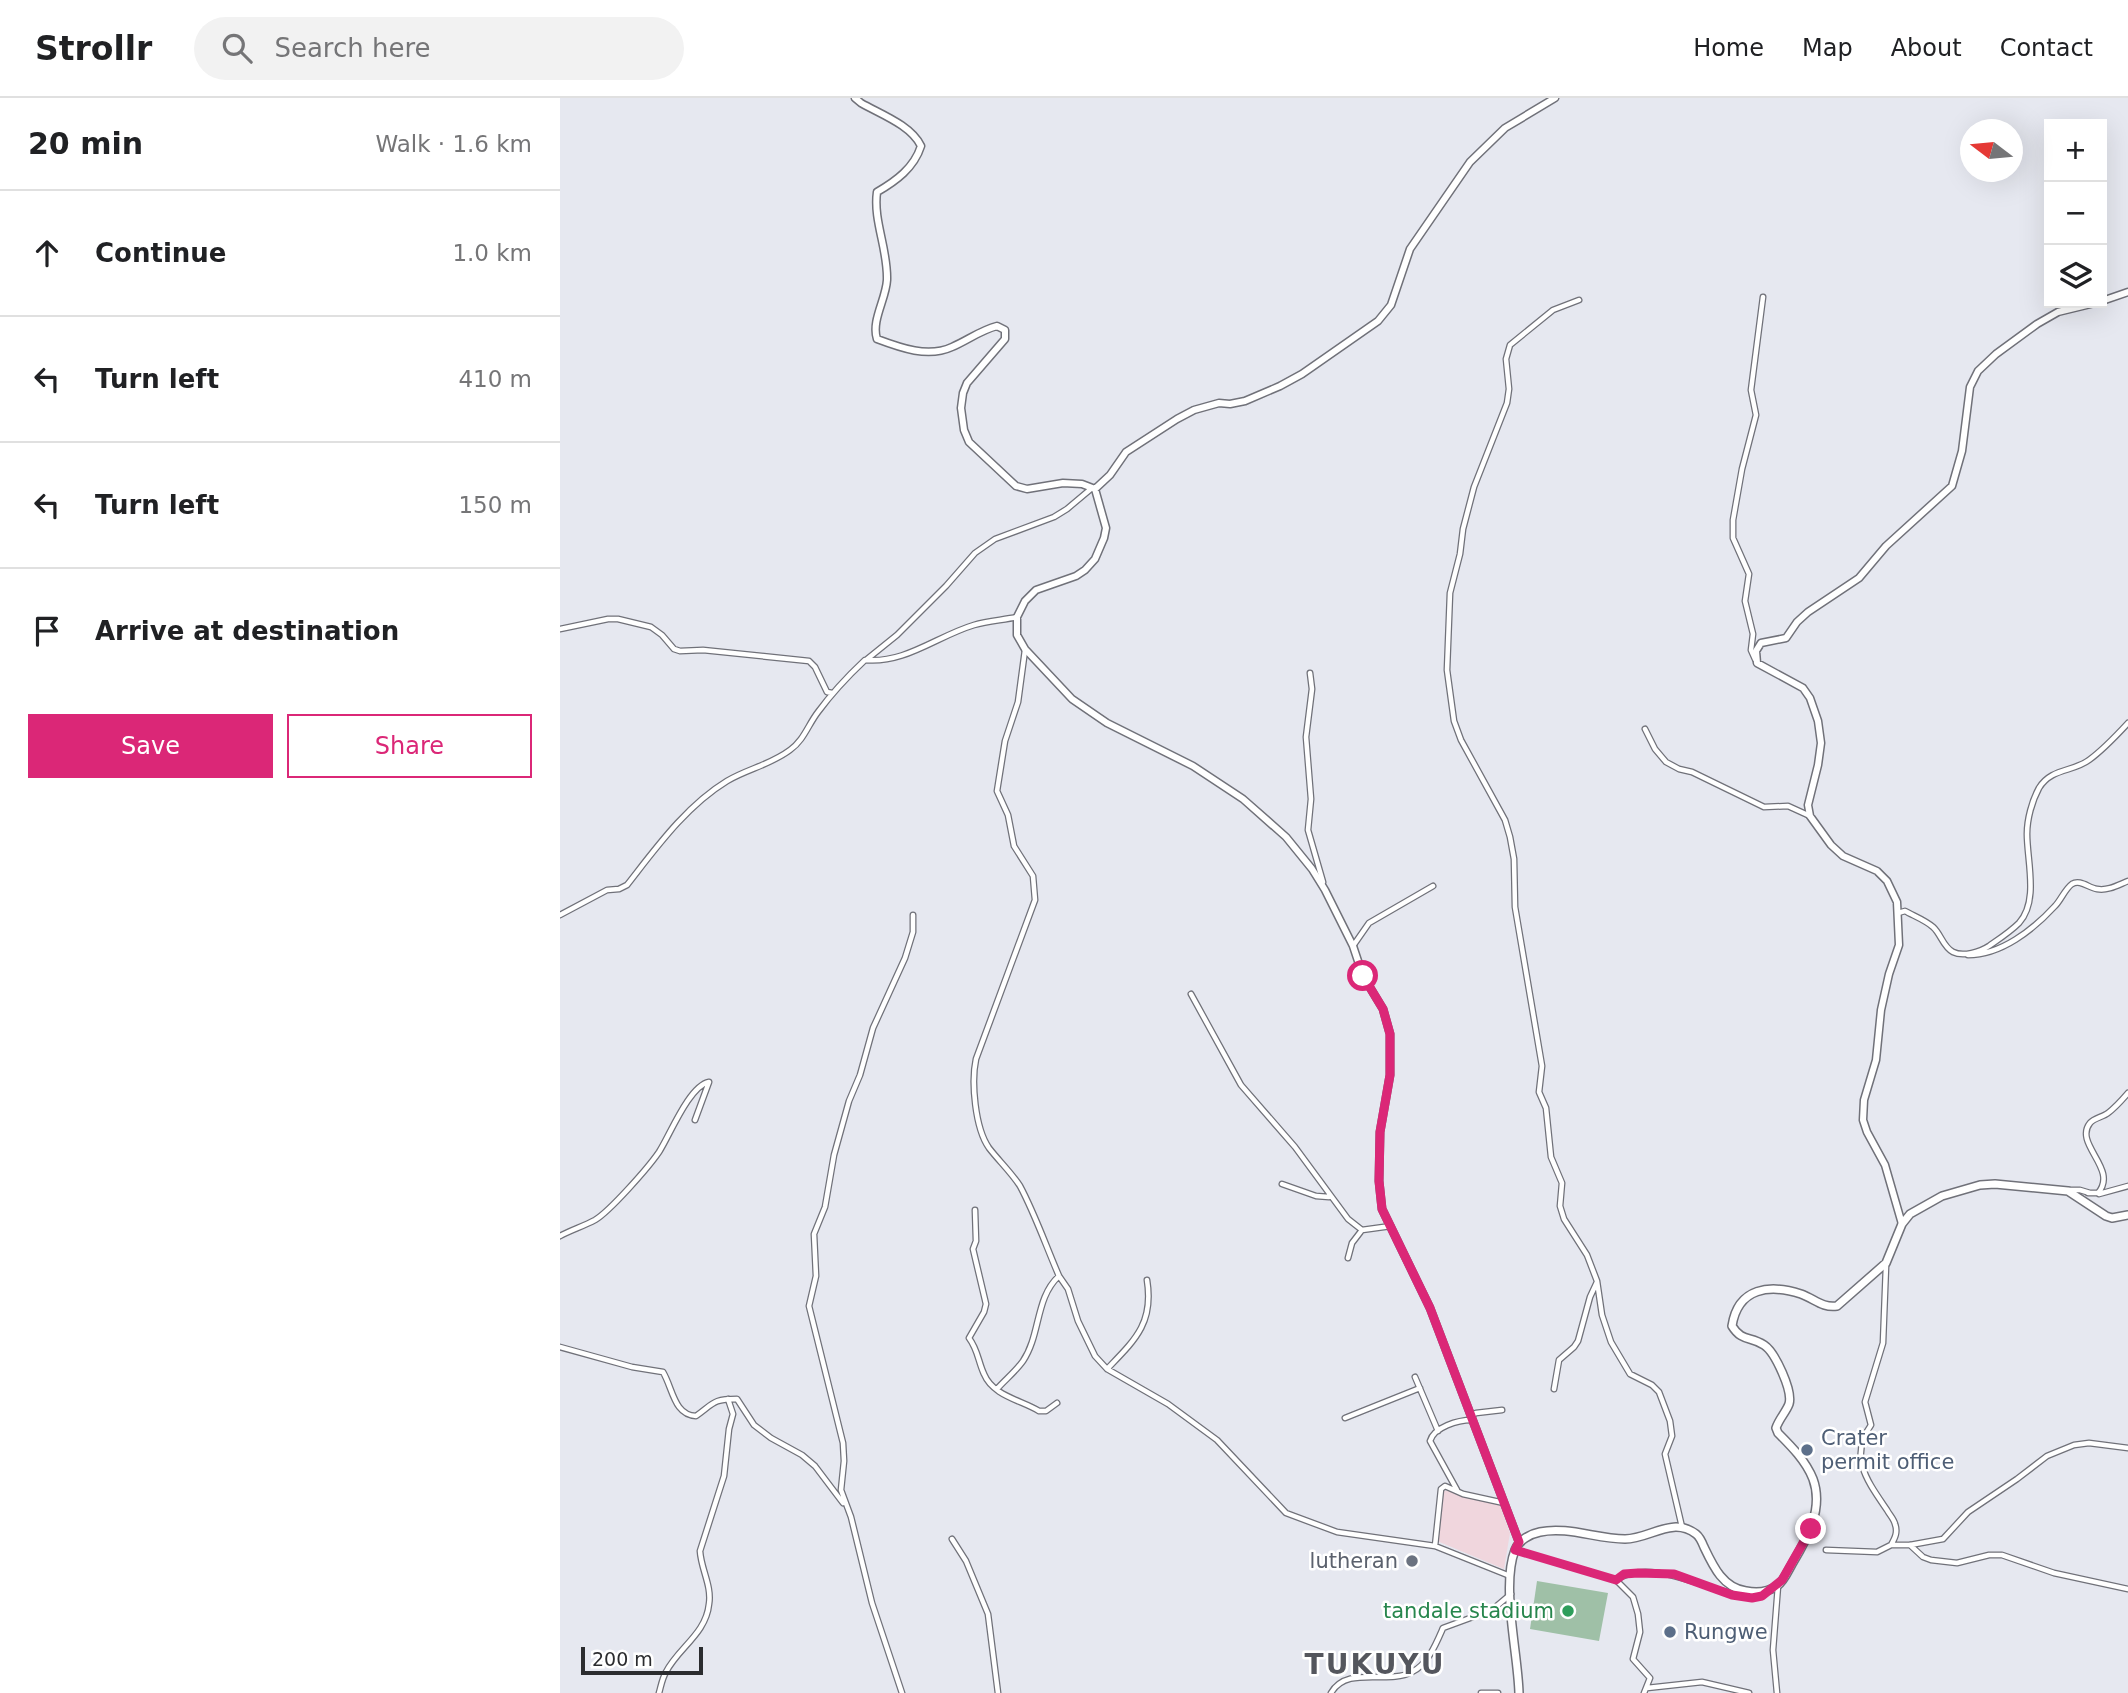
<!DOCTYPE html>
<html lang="en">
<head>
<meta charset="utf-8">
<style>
  :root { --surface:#fff; --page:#f2f2f2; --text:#202124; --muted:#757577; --line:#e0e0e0; --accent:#db2777 }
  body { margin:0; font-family:"DejaVu Sans",sans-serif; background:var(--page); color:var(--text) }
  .controls { position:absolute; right:21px; top:21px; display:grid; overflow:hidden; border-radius:0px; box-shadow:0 7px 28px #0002 }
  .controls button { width:63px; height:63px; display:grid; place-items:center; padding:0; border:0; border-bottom:2px solid var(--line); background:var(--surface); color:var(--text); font:35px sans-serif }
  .compass { position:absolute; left:1400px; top:21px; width:63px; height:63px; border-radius:50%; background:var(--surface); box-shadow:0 7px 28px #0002; rotate:286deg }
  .scale { position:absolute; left:21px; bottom:18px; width:122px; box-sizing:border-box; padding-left:7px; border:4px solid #2b2c2f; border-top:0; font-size:19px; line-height:24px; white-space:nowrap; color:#2b2c2f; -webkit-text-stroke:5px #fff; paint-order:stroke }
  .stop { position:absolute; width:21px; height:21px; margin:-16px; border:5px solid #db2777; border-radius:50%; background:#fff }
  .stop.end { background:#db2777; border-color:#fff; box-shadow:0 2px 7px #0008 }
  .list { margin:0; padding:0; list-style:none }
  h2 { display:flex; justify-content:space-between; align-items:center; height:91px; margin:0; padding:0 28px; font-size:30px }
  h2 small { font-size:23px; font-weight:400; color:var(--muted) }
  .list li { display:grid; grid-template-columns:46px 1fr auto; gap:21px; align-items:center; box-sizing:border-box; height:126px; padding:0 28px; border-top:2px solid var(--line) }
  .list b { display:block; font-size:26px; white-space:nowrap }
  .list em { font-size:23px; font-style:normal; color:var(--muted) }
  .actions { display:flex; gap:14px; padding:21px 28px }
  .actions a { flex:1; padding:16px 0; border:2px solid var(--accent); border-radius:0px; text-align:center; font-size:24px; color:var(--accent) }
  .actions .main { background:var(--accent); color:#fff }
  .icon { flex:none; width:38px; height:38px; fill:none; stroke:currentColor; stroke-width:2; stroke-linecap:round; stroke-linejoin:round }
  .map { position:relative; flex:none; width:1568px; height:1595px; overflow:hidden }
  header { display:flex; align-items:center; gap:42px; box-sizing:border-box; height:98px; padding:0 35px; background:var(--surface); border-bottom:2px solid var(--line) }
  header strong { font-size:33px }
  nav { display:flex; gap:38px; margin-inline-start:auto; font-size:24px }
  .search { width:490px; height:63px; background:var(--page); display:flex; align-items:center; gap:18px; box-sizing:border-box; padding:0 24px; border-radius:38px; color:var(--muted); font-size:26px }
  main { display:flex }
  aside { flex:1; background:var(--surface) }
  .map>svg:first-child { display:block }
</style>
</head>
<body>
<header>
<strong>Strollr</strong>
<div class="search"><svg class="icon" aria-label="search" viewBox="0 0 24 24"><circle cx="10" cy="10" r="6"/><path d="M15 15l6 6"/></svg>Search here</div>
<nav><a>Home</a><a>Map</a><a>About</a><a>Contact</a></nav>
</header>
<main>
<aside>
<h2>20 min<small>Walk · 1.6 km</small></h2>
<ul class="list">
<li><svg class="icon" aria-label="ahead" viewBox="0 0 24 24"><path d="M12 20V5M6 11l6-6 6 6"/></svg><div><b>Continue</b></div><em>1.0 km</em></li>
<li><svg class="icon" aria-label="left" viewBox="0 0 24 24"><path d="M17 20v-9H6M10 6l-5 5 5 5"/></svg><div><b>Turn left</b></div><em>410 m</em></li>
<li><svg class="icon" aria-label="left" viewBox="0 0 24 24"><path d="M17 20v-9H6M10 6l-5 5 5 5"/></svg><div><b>Turn left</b></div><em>150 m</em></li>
<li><svg class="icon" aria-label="arrive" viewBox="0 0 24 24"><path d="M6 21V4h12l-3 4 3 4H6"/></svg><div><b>Arrive at destination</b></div></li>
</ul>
<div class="actions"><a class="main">Save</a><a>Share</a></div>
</aside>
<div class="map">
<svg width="1568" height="1595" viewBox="0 0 1568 1595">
  <rect width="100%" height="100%" fill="#e6e8f0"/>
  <!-- education -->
  <path fill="#f0d6dd" d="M883,1392L939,1405L950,1435L944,1471L877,1443Z"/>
  <!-- garden -->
  <path fill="#9fc0a7" d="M977,1483L1048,1495L1039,1543L970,1531Z"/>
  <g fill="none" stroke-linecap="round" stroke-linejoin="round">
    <!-- minor casing -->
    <g stroke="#707179" stroke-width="7">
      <path id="minor" d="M1019,202L993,212L950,247L946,261L949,291L947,305L914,389L903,431L900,456L890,495L887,572L894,623L901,642L945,722L950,739L954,761L955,809L982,968L979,994L986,1010L991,1059L1002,1085L1000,1108L1004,1121L1027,1157L1037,1183L1042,1217L1051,1244L1070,1276L1092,1287L1099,1294L1110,1323L1112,1338L1105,1356L1122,1429
        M0,531L48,521H58L91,529L102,537L114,551L120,553L143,552L249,563L255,569L267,594L272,595
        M465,552L458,604L445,643L437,693L448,717L454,748L473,778L475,802L416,961C411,984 415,1030 429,1050C439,1063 451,1074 460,1088C475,1116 486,1148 499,1178L508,1191L518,1223L535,1258L547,1271L608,1306L657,1342L726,1415L777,1434L875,1448L950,1478
        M1195,561L1191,552L1193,536L1185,503L1189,476L1173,440V422L1182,371L1196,317L1191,292L1203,199
        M306,562L337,537L386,488L415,455L435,441L494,419L507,411L532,390
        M750,575L752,591L746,639L751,701L748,732L763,784
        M1085,631L1095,651L1106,664L1119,671L1132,674L1204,709L1228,708L1250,718
        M1338,815L1345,813C1354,818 1365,822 1373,829C1381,836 1383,849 1393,854C1403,859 1420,854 1429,848C1439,841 1450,834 1459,825C1479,803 1467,763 1467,736C1467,721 1472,703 1479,690C1491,670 1513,674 1529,662C1544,651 1556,638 1568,625
        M0,817L47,792L59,791L67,787C96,750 126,708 167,683C187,671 210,667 230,652C244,642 248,627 258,614C272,595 288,578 305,562C345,566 377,538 414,527C428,523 443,522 457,519
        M793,848L809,825L873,788
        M1408,857C1441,857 1473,832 1495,808C1501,802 1505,791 1512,786C1520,781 1529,790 1537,791C1548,793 1558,787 1568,783
        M631,896L681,987L735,1049L788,1121L802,1132L831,1128
        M722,1086L756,1098L769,1099
        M1509,1092H1520L1530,1095
        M1528,1095H1538C1559,1071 1513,1046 1530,1025C1534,1020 1543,1019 1548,1015C1556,1009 1562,1002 1568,995
        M1539,1096L1568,1088
        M415,1112L416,1143L413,1151L426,1206L424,1214L409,1240C418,1252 418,1263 424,1276C433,1298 461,1302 479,1313H486L497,1305
        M0,1138C11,1132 24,1128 35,1122C50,1113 88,1070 99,1054C110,1037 129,988 149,984L135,1022
        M788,1160L792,1145L802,1132
        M1326,1168L1323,1245L1305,1304L1311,1327C1288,1359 1308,1384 1327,1412C1329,1416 1334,1421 1335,1426C1338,1434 1335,1440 1331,1447
        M0,1249L72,1269L103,1274C113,1291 114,1317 136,1318C154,1305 153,1301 177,1301L194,1327L211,1340L242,1357L255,1368L283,1405
        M547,1271C575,1242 594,1225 587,1182
        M855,1279L878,1333
        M437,1291C445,1282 456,1273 463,1263C481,1236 475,1200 499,1178
        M994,1291L999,1262L1014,1249L1018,1243L1030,1199L1037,1184
        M911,1318L916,1315L942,1312
        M785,1320L860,1290
        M897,1392L870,1343C874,1329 898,1322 912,1322
        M392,1441L406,1463L428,1516L438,1595
        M1350,1447L1363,1459L1371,1462L1397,1465L1429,1457H1442L1494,1475L1568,1491
        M875,1448L881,1391L885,1388L903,1396L944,1405
        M955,1452L1056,1482L1073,1499L1078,1516L1080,1534L1073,1561L1090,1580L1084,1595
        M1266,1452L1317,1454L1331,1447H1350L1383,1441L1408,1414L1457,1381L1487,1358L1514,1347L1529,1345L1568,1350
        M1056,1482C1099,1452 1184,1517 1206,1493
        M1087,1590L1142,1584L1189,1595
        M99,1595C101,1588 102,1581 106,1574C118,1550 146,1536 149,1506C152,1488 141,1471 140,1453L164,1378L169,1331L173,1316L168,1301
        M342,1595L312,1505L291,1419L281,1392L284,1363L283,1345L249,1208L256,1178L254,1136L265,1109L274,1057L289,1003L300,977L313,930L345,860L353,834V817
        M771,1595C787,1567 827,1587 852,1574C868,1566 876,1546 883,1530L932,1512L951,1496
        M921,1595H938
        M1217,1595L1213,1552L1218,1488"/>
    </g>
    <!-- tertiary casing -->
    <g stroke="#707179" stroke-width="9">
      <path id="tertiary" d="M295,0L301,5C320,16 351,27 361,48C354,70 336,83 317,94C313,123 328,151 327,182C326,201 311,223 317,241C341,250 368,260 392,249C408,242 421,232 437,228L445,232V241L407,285L403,295L401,310L404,332L409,344L456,388L467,391L503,385L522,386L535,391L546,430L544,440L535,461L525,472L516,478L476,492L465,503L457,519V537L465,551L512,601L547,625L633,668L683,701L726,739L752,771L765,792L793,848L803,878L823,911L830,936V977L820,1034L819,1083L822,1111L870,1210L959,1444
        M1542,203L1568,194
        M535,391L550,377L566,354L617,321L634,312L659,305L670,306L685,303L720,288L742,276L818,223L831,207L850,151L910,64L945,30L995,0
        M1342,1126L1325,1067L1307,1034L1303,1022L1304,1002L1316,962L1321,912L1329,876L1339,847L1337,804L1327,783L1317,773L1283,758L1271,747L1250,718L1248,707L1258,667L1261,645L1258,623L1250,600L1243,590L1197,565L1196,553L1201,545L1226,540L1237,524L1248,514L1299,480L1326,448L1392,388L1402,353L1410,289L1418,273L1436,256L1477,226L1498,214L1535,205"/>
    </g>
    <!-- secondary casing -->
    <g stroke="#707179" stroke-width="10">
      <path id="secondary" d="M959,1595C958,1555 941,1488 955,1452C959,1442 970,1436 980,1434C1007,1428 1037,1441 1065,1441C1090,1441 1112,1418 1136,1436C1140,1439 1142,1444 1144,1449C1153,1468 1163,1490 1186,1493C1196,1495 1208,1494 1217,1488C1224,1483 1228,1473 1232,1466C1247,1441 1264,1411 1253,1381C1246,1363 1231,1348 1218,1335L1216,1330C1219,1321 1226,1314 1229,1306C1233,1293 1215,1254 1204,1247C1190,1238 1182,1244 1172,1228C1178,1189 1210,1186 1241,1196C1255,1201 1262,1210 1277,1208L1326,1165L1342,1126L1350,1116L1382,1098L1420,1087L1435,1086L1508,1093L1546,1118L1552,1120L1568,1117"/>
    </g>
    <!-- minor -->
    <use href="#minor" stroke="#fff" stroke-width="4.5"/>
    <!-- tertiary -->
    <use href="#tertiary" stroke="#fff" stroke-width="6"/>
    <!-- secondary -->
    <use href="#secondary" stroke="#fff" stroke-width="7"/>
  </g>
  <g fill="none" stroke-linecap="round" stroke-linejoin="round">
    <!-- route -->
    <path stroke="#db2777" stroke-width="9" d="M803,878L823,911L830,936V977L820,1034L819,1083L822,1111L870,1210L959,1444L955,1452L1056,1482L1064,1476L1078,1475L1114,1476L1172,1497L1192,1500L1202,1498L1222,1482L1251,1431"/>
  </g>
  <!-- markers -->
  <g fill="#5c6f8a" stroke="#fff" stroke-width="2.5">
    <circle cx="1247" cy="1352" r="7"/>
    <circle cx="1110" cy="1534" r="7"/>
  </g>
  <circle fill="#6b7280" stroke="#fff" stroke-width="2.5" cx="852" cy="1463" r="7"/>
  <circle fill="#2e9e5b" stroke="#fff" stroke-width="2.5" cx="1008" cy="1513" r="7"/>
  <g text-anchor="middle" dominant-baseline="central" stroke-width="5" stroke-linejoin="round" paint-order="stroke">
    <!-- service labels -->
    <g font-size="21" fill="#4e5e75" stroke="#fff" text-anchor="start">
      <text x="1261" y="1340">Crater<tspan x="1261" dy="24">permit office</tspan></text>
      <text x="1124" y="1534">Rungwe</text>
    </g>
    <!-- worship labels -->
    <g font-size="21" fill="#5b616d" stroke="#fff" text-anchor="end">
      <text x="838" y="1463">lutheran</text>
    </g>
    <!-- leisure labels -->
    <g font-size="21" fill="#27864d" stroke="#fff" text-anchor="end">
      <text x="994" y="1513">tandale stadium</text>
    </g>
    <!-- district labels -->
    <g font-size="28" font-weight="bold" letter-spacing="2" fill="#54565d" stroke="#fff">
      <text x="815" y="1566">TUKUYU</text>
    </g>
  </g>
</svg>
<div class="controls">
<button>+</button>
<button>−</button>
<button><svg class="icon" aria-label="layers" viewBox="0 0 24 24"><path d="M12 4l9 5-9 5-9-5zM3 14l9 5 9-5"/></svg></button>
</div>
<svg class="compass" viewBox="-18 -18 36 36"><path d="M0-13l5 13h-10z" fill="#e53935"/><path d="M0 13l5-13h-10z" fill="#757577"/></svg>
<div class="scale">200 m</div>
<div class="stop" style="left:803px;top:878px"></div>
<div class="stop end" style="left:1251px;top:1431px"></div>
</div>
</main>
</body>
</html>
